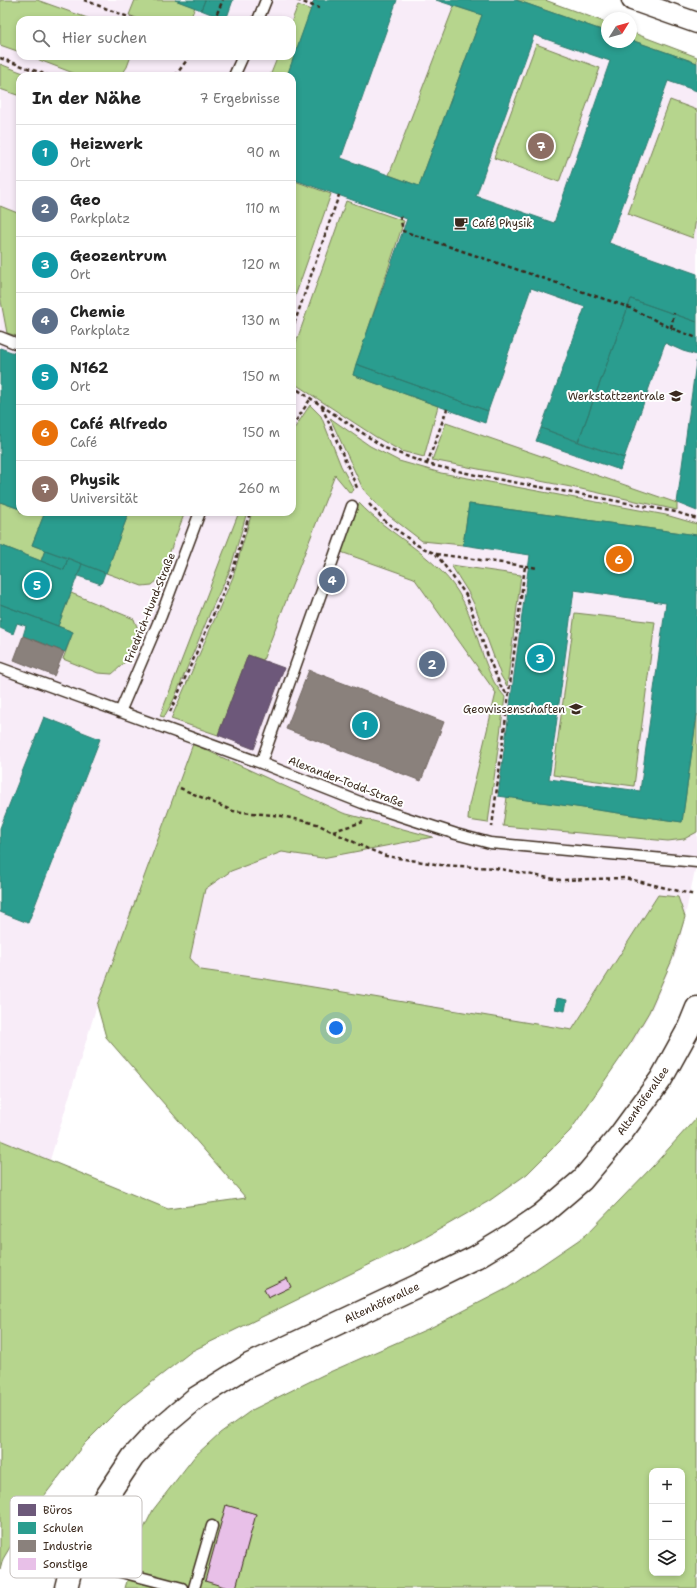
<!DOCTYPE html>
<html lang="de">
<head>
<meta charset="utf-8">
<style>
  :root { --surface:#fff; --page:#f6f6f6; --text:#222; --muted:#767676; --line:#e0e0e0; --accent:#3b2a1e }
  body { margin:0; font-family:"Shantell Sans",sans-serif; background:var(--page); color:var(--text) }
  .controls { position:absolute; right:12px; bottom:12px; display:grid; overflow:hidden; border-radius:8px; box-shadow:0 2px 6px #0003 }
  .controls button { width:36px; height:36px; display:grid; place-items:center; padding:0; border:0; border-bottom:1px solid var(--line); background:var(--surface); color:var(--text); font:20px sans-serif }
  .compass { position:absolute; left:601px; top:12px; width:36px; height:36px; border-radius:50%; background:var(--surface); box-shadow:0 2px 6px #0003; rotate:53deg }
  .you { position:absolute; left:336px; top:1028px; width:14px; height:14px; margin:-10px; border:3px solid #fff; border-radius:50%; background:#1a73e8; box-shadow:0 0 0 6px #1a73e833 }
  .badge { display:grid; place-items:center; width:26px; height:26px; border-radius:50%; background:var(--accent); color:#fff; font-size:13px; font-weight:700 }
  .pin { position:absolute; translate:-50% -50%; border:2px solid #fff; box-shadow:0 1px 4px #0006 }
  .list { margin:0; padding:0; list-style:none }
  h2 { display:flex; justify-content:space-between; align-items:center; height:52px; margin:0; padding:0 16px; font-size:17px }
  h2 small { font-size:13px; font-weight:400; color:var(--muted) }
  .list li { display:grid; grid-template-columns:26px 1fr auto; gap:12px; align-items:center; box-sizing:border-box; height:56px; padding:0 16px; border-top:1px solid var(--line) }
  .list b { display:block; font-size:15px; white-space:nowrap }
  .list p { margin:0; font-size:13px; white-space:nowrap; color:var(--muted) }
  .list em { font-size:13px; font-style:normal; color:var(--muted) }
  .icon { flex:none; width:22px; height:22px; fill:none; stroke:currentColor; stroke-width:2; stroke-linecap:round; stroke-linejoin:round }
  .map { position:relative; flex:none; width:697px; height:1588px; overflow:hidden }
  .search { position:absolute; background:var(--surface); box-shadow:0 2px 6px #0003; left:16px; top:16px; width:280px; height:44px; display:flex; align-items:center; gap:10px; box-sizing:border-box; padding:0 14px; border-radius:12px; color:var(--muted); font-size:15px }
  .panel { position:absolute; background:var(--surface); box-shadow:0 2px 6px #0003; left:16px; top:72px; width:280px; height:444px; border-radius:12px }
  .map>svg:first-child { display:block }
</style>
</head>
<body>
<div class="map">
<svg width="697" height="1588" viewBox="0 0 697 1588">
  <rect width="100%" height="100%" fill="#fff"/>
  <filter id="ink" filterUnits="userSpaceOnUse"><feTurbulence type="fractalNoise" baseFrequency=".025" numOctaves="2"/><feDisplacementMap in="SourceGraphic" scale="8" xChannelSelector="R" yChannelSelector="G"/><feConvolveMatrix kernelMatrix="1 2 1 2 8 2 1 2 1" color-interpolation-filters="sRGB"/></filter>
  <g filter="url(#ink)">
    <!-- built -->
    <path fill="#f8ecf8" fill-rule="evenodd" d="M0,0H545L607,23V42H631V32L697,57V861L678,948L653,1007L633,1043L355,1039L97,1005L50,1160L0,1140ZM20,20H292V56H20ZM20,76H292V512H20Z"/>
    <!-- green -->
    <path fill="#b6d58d" stroke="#788056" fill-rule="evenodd" d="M0,0H37L93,20H20V52L0,45Z
      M135,0H175L195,7L190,20H141L129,15Z
      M516,0H545L607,23V32Z
      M298,5L311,10L287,76H270L278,56H292V20Z
      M454,6L482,15L419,186L389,175Z
      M631,32L697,57V63L631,40Z
      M536,44L600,68L559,182L494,158Z
      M29,56H131L127,67L121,76H81Z
      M0,64L31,76H20V96L0,89Z
      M670,100L697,110V212L693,238L628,214Z
      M292,180L331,194L292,305Z
      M346,201L404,221L353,375L438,406L424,457L401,451L376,437L292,382V354Z
      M0,206L20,214V337L7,333L0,296Z
      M310,405L321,416L341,466L354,490L350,493L335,475L263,660L248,655L218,735L171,719L233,577L252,512H292V432Z
      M330,418L370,446L399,461L441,473L666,515L697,524V535L469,504L463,545L422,541L383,511L363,489Z
      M446,423L677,503V510L581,489L432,460Z
      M0,502L20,509V512L31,513L32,512H45L32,545L45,550L41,561L0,545Z
      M359,503C389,535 434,554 458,592C475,619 479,653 494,682C497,687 501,692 505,697L488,823L468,820L469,805L496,693L414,578L341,552Z
      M129,512H185L160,578L152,585L142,586L106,573Z
      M239,512H247L230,570L212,608L174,699L164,717L160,716Z
      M451,565L521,575L507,686L501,676L475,606L468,592Z
      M71,593L134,619C135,623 138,627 138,631C140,648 124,664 112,674L98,673L63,659L73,632L58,626Z
      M575,613L655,622L634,786L553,775Z
      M697,714V832L684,839L668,841L503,826L507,797L682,822Z
      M193,744L343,813L433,837L322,858L282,852L231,871L205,889L190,958L201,970L265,979L572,1030L658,895L678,897L685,917L672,960L649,1012L630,1044L570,1131L527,1174L489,1201L426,1237L192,1351L124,1404L84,1444L28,1517L3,1559L0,1570V1140L168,1209L246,1198L106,1037L97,1005Z
      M697,1117V1588H125L140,1536L153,1510L195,1456L220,1433L252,1410L323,1375L432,1327L508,1288L586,1235L653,1166ZM652,1471H682V1573H652Z"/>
    <!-- offices -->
    <path fill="#6d597a" stroke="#5e4b5e" d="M248,655L284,668L254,749L218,735Z"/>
    <!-- schools -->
    <path fill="#2a9d8f" stroke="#2f7a6d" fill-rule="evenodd" d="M175,0H205L201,10Z
      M205,0H233L226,20L201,10Z
      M314,0H397L341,158L419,186L482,15L436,0H516L607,32V42H631V40L697,63V91L668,81L609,243L697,274V322L631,299L578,442L541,428L585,307L531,288L488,411L356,364L407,219L292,179V76H287ZM534,35L610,61L554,223L476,196Z
      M631,299L697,322V511L677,503L697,355L683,351L665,343L624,458L578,442Z
      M0,348L20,355V509L0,502Z
      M356,364L488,411L485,423L353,375Z
      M541,428L624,458L620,470L536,441Z
      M469,504L697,535V714L682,822L498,796L530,555L463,545ZM574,590L666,603L640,791L549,779Z
      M45,512H129L106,573L32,545Z
      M0,545L64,570L68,558L82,564L58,626L0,604Z
      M45,550L68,558L64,570L41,561Z
      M82,564L105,573L101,584L78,576Z
      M0,604L73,632L65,652L23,636L26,626L17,623L13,634L0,628Z
      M44,717L100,739L28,923L0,912V828Z
      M557,998L567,1000L565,1011L555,1009Z"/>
    <!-- industry -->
    <path fill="#8a817c" stroke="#726760" d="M23,636L64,652L54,676L14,660Z
      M309,670L444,722L421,781L286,729Z"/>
    <!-- building -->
    <path fill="#e8c0e8" stroke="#3b2a1e" d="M287,1278L291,1287L268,1298L264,1289Z
      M226,1505L256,1514L236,1588H228L205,1581Z"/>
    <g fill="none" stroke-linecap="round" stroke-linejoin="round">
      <!-- lane casing -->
      <g stroke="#3b2a1e" stroke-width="13">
        <path id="lane" d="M258,20L266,0
          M234,76L243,56
          M0,337L20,345
          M0,668L261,763L370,806L456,834L490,843L697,862
          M120,712L161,616L200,512
          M261,763L352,506
          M74,1556L121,1572L182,1588
          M194,1588L212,1526"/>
      </g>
      <!-- street casing -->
      <g stroke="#3b2a1e" stroke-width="23">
        <path id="street" d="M632,0L697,23"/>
      </g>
      <!-- secondary casing -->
      <g stroke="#3b2a1e" stroke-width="25">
        <path id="secondary" d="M66,1588L74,1556L84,1533L97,1511L133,1457L157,1431L196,1398L249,1365L415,1287L476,1257L509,1237L541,1215L582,1180L620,1135L661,1079L688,1030L697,1008"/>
      </g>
      <!-- path -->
      <path stroke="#3b2a1e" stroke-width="2.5" stroke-dasharray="4 3" stroke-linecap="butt" d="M84,0L136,20
        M297,0L319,8
        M214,20L223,0
        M0,58L50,76
        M175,76L190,56
        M400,216L403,231L628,307L671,328L697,338
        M671,328L674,313
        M292,330L339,195
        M292,386L385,448L427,464L480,476L676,512L697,519
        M322,407L358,490
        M292,427L311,398
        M427,464L447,409
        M369,504L385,521L417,545L436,554L466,595L489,659L501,687L508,695
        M436,554L525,566L492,827
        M525,566L538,568
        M170,712L233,570L250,512
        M180,788L233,811L282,816L317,824L368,849L386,856L441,865L495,868L560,880L625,878L695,895
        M333,831L363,822"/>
      <!-- lane -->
      <use href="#lane" stroke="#fff" stroke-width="10"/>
      <!-- street -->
      <use href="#street" stroke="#fff" stroke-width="20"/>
      <!-- secondary -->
      <use href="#secondary" stroke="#fff" stroke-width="22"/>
    </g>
  </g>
  <!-- icons -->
  <defs>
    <g id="cafe-bare" transform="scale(1.08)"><path d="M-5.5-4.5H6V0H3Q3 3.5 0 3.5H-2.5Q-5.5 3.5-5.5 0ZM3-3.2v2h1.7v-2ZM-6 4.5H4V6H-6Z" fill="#3b2a1e" stroke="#fff" stroke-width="2.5" paint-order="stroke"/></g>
    <g id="university-bare" transform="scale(1.08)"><path d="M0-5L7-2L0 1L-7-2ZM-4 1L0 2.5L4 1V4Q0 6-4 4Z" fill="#3b2a1e" stroke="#fff" stroke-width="2.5" paint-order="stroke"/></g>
  </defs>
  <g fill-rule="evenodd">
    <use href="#cafe-bare" x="461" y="223"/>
    <use href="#university-bare" x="676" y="396"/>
    <use href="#university-bare" x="576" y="709"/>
  </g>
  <g text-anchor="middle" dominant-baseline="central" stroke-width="4" stroke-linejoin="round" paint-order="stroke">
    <!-- poi labels -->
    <g font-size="11" fill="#3b2a1e" stroke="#fff" text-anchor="end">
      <text x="472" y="223" text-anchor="start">Café Physik</text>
      <text x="665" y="396">Werkstattzentrale</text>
      <text x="565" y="709">Geowissenschaften</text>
    </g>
    <!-- street labels -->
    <g font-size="11" fill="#3b2a1e" stroke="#fff">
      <text transform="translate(150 608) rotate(-68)">Friedrich-Hund-Straße</text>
      <text transform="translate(346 782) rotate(21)">Alexander-Todd-Straße</text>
      <text transform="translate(643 1101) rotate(-55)">Altenhöferallee</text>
      <text transform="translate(382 1303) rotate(-25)">Altenhöferallee</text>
    </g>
  </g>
  <!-- legend -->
  <rect x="10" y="1496" width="132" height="82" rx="6" fill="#fff" stroke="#c4bfbc" stroke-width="1"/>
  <rect x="18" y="1504" width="18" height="12" fill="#6d597a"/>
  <rect x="18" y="1522" width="18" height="12" fill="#2a9d8f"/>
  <rect x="18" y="1540" width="18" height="12" fill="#8a817c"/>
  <rect x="18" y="1558" width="18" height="12" fill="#e8c0e8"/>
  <g font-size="11" fill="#3b2a1e">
    <text x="43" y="1514">Büros</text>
    <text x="43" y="1532">Schulen</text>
    <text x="43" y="1550">Industrie</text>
    <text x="43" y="1568">Sonstige</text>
  </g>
</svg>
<div class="controls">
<button>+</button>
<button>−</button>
<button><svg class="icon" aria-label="layers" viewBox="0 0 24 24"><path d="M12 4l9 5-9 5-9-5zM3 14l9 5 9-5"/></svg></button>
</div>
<svg class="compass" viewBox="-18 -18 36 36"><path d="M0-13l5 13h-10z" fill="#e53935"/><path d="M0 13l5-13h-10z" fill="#767676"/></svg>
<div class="you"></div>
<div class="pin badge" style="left:365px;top:725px;background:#0f9aa8">1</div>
<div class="pin badge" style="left:432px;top:664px;background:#5c6f8a">2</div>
<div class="pin badge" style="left:540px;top:658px;background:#0f9aa8">3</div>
<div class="pin badge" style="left:332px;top:580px;background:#5c6f8a">4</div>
<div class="pin badge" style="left:37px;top:585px;background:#0f9aa8">5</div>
<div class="pin badge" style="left:619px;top:559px;background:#e8710a">6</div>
<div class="pin badge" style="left:541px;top:146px;background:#8d6e63">7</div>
<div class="search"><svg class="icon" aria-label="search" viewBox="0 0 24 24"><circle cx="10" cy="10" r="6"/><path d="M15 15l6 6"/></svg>Hier suchen</div>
<section class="panel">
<h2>In der Nähe<small>7 Ergebnisse</small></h2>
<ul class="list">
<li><span class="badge" style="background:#0f9aa8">1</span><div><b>Heizwerk</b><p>Ort</p></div><em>90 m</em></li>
<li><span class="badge" style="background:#5c6f8a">2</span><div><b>Geo</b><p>Parkplatz</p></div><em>110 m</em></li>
<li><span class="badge" style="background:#0f9aa8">3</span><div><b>Geozentrum</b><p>Ort</p></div><em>120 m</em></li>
<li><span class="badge" style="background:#5c6f8a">4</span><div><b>Chemie</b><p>Parkplatz</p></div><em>130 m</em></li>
<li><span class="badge" style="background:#0f9aa8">5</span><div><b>N162</b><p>Ort</p></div><em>150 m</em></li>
<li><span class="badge" style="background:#e8710a">6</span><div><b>Café Alfredo</b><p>Café</p></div><em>150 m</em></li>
<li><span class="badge" style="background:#8d6e63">7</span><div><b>Physik</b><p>Universität</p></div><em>260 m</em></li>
</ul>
</section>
</div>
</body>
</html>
